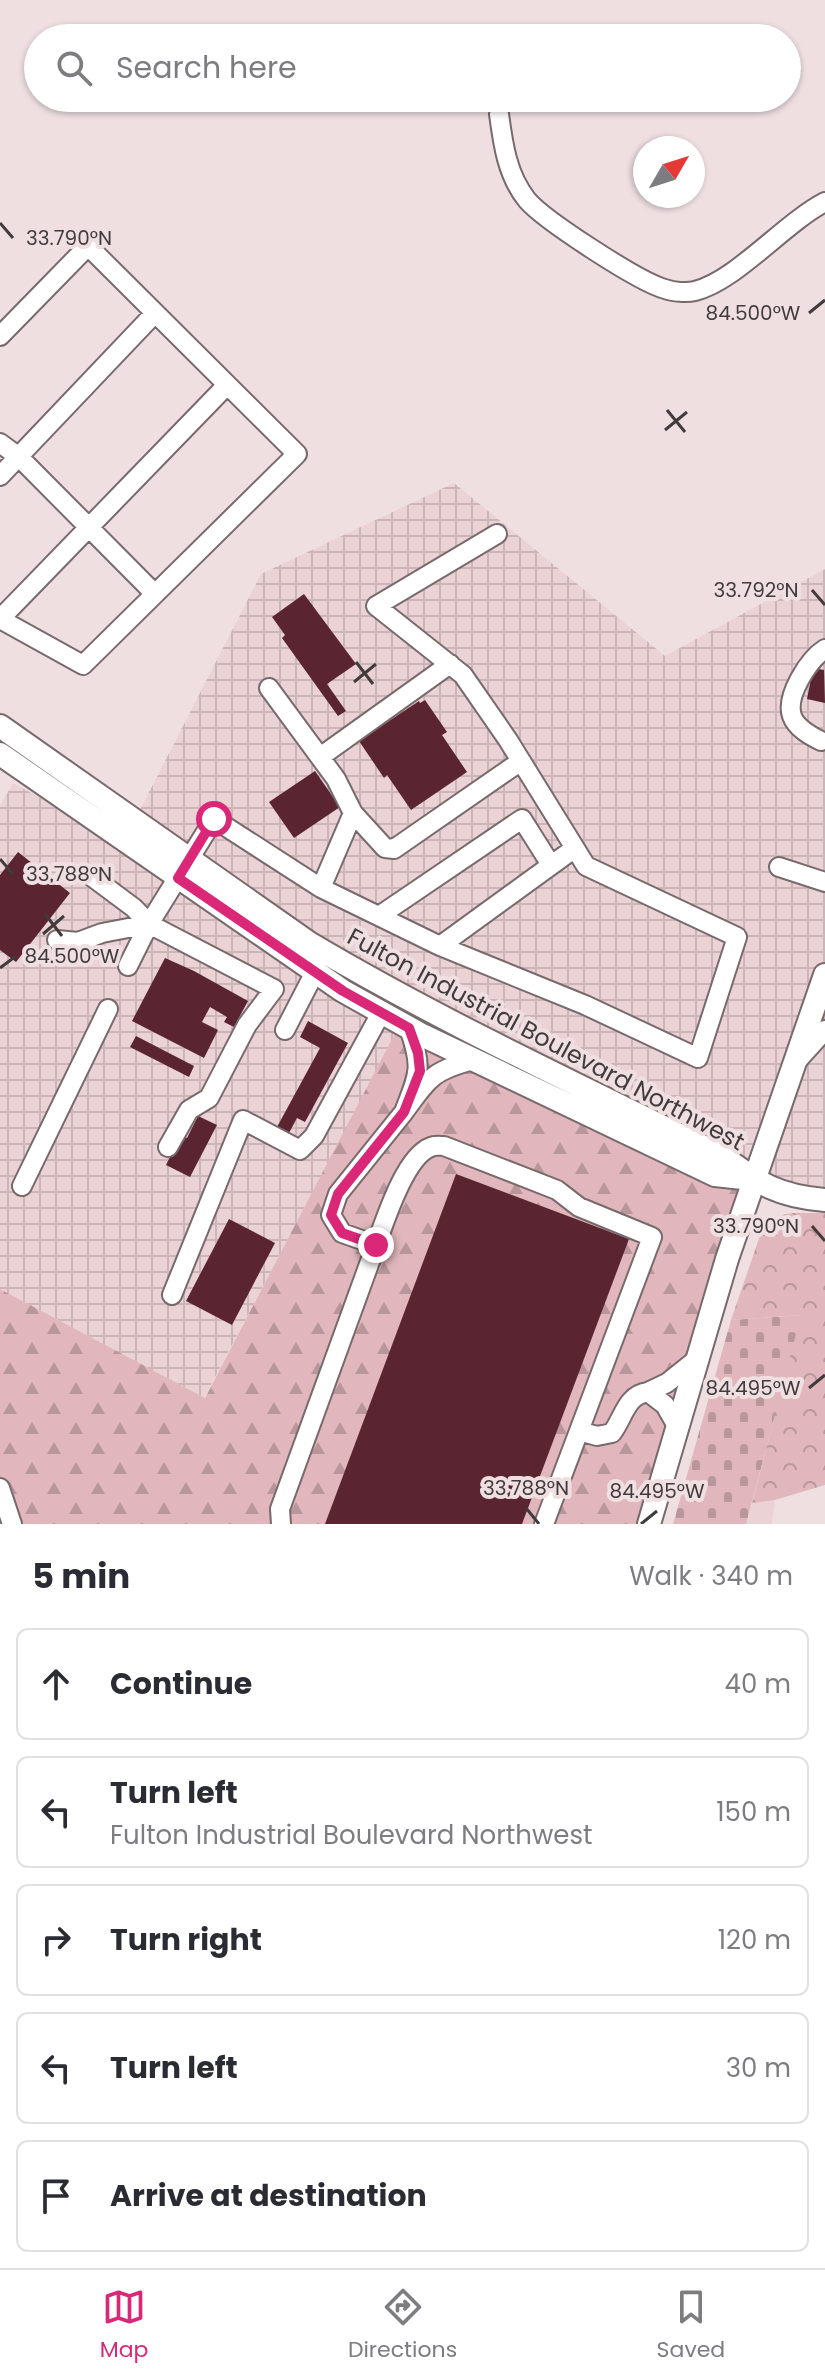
<!DOCTYPE html>
<html lang="en">
<head>
<meta charset="utf-8">
<style>
  :root { --surface:#fff; --page:#f2f2f3; --text:#2b2b33; --muted:#7c7c81; --line:#e1e1e2; --accent:#db2777 }
  body { margin:0; font-family:Poppins,sans-serif; background:var(--page); color:var(--text) }
  .compass { position:absolute; left:633px; top:136px; width:72px; height:72px; border-radius:50%; background:var(--surface); box-shadow:0 2px 6px #0004; rotate:51deg }
  .stop { position:absolute; width:24px; height:24px; margin:-18px; border:6px solid #db2777; border-radius:50%; background:#fff }
  .stop.end { background:#db2777; border-color:#fff; box-shadow:0 2px 8px #0008 }
  .list { margin:0; padding:0; list-style:none }
  h2 { display:flex; justify-content:space-between; align-items:center; height:104px; margin:0; padding:0 32px; font-size:34px }
  h2 small { font-size:26px; font-weight:400; color:var(--muted) }
  .list li { display:grid; grid-template-columns:52px 1fr auto; gap:24px; align-items:center; box-sizing:border-box; height:112px; margin:0 16px 16px; padding:0 16px; border:2px solid var(--line); border-radius:12px }
  .list b { display:block; font-size:30px; white-space:nowrap }
  .list p { margin:0; font-size:26px; white-space:nowrap; color:var(--muted) }
  .list em { font-size:26px; font-style:normal; color:var(--muted) }
  .icon { flex:none; width:44px; height:44px; fill:none; stroke:currentColor; stroke-width:2; stroke-linecap:round; stroke-linejoin:round }
  .map { position:relative; flex:none; width:825px; height:1524px; overflow:hidden }
  .search { position:absolute; background:var(--surface); box-shadow:0 2px 6px #0004; left:24px; right:24px; top:24px; height:88px; display:flex; align-items:center; gap:20px; box-sizing:border-box; padding:0 28px; border-radius:44px; color:var(--muted); font-size:30px }
  .sheet { height:744px; background:var(--surface) }
  nav { display:flex; justify-content:space-around; align-items:center; box-sizing:border-box; height:112px; border-top:2px solid var(--line); background:var(--surface); font-size:22px; color:var(--muted) }
  nav a { display:grid; justify-items:center; gap:4px }
  nav .on { color:var(--accent) }
  .map>svg:first-child { display:block }
</style>
</head>
<body>
<div class="map">
<svg width="825" height="1524" viewBox="0 0 825 1524">
  <defs>
    <pattern id="industrial-grid" width="8" height="8" patternUnits="userSpaceOnUse" patternTransform="scale(2)"><rect width="8" height="8" fill="#ebd2d5"/><path d="M0 4h8M4 0v8" fill="none" stroke="#cbb5b8"/></pattern>
    <pattern id="forest-firs" width="22" height="20" patternUnits="userSpaceOnUse" patternTransform="scale(2)"><rect width="22" height="20" fill="#e1b7bd"/><path d="M5 1l3.5 6h-7zM16 11l3.5 6h-7z" fill="#b8969b"/></pattern>
    <pattern id="cemetery-stones" width="16" height="16" patternUnits="userSpaceOnUse" patternTransform="scale(2)"><rect width="16" height="16" fill="#e1b7bd"/><path d="M2 7V4a2 2 0 0 1 4 0v3zM10 15v-3a2 2 0 0 1 4 0v3z" fill="#b8969b"/></pattern>
    <pattern id="park-crowns" width="20" height="18" patternUnits="userSpaceOnUse" patternTransform="scale(2)"><rect width="20" height="18" fill="#e1b7bd"/><path d="M2 6a3 3 0 1 1 6 0M12 15a3 3 0 1 1 6 0" fill="none" stroke="#b8969b"/></pattern>
  </defs>
  <rect width="100%" height="100%" fill="#efdfe1"/>
  <!-- built -->
  <path fill="#ebd2d5" d="M775,1500L772,1524H746L752,1503Z"/>
  <!-- industrial -->
  <path fill="url(#industrial-grid)" d="M454,483L665,656L825,569V1197L750,1194L405,1017L204,1398L0,1289V806L13,783L123,843L261,574Z"/>
  <!-- forest -->
  <path fill="url(#forest-firs)" d="M404,1016L750,1194L655,1524H0V1289L205,1398Z"/>
  <!-- cemetery -->
  <path fill="url(#cemetery-stones)" d="M802,1315L746,1524H673L731,1320Z"/>
  <!-- park -->
  <path fill="url(#park-crowns)" d="M793,1213H825V1485L775,1500L752,1503L801,1315L731,1320L766,1218Z"/>
  <!-- building -->
  <path fill="#5a2430" d="M304,594L356,664L327,684L346,711L338,716L282,638L285,635L272,617Z
    M813,668L824,670L825,703L807,699Z
    M425,700L447,732L442,735L467,772L411,810L387,775L384,778L359,741L419,701L420,703Z
    M315,771L340,807L294,838L269,802Z
    M18,852L70,893L16,962L0,950V875Z
    M165,958L194,971L248,1001L234,1027L224,1022L227,1017L210,1007L202,1022L218,1030L204,1058L132,1021Z
    M308,1021L348,1043L305,1122L297,1118L289,1133L277,1127L320,1048L300,1037Z
    M136,1036L194,1066L189,1077L130,1047Z
    M198,1116L217,1125L190,1177L166,1165L181,1135L187,1138Z
    M456,1174L629,1239L522,1524H325Z
    M229,1219L275,1243L232,1325L186,1301Z"/>
  <g fill="none" stroke-linecap="round" stroke-linejoin="round">
    <!-- minor casing -->
    <g stroke="#786a6c" stroke-width="22">
      <path id="minor" d="M499,114C503,144 507,175 527,200C544,220 639,282 665,289C673,292 687,293 695,291C736,281 783,224 825,202
        M0,336L88,246L297,454L83,665L0,619
        M0,443L19,457L155,594
        M0,476L155,313
        M0,619L227,385
        M269,688L336,779L353,813L321,888
        M821,741C811,736 796,728 792,716C785,696 809,659 825,649
        M320,757L450,664
        M353,813L385,848L394,849L521,761
        M779,867L825,882
        M91,876L134,908L149,924L214,819L321,888L440,946L585,1005L698,1058L737,937L586,866L508,740L463,675L376,606L497,534
        M379,916L522,819L551,865
        M57,940L78,942L102,933L149,924L274,989L247,1025L209,1098L189,1110L168,1147
        M440,946L575,848
        M128,966L149,924
        M409,1028C423,1068 419,1073 404,1112C429,1078 432,1071 473,1060
        M285,1030L315,972
        M797,1061L825,1030
        M404,1112L338,1194L331,1215L342,1233L376,1245C385,1221 405,1156 431,1147C435,1145 440,1146 444,1146L557,1190L579,1207L652,1237L544,1524
        M22,1186L108,1009
        M172,1295L243,1120L300,1150L314,1136L381,1013
        M677,1426L665,1405L648,1392L667,1383L697,1359
        M579,1431L597,1436L612,1433C624,1417 626,1395 648,1392
        M0,1488L12,1524
        M281,1524L280,1509L376,1245"/>
    </g>
    <!-- major casing -->
    <g stroke="#786a6c" stroke-width="26">
      <path id="major" d="M0,726L309,943C442,1022 583,1087 722,1156C760,1184 777,1196 825,1200
        M0,754L343,991L422,1035L715,1175L752,1179
        M649,1524L727,1259L825,975"/>
    </g>
    <!-- minor -->
    <use href="#minor" stroke="#fff" stroke-width="18"/>
    <!-- major -->
    <use href="#major" stroke="#fff" stroke-width="22"/>
  </g>
  <g fill="none" stroke-linecap="round" stroke-linejoin="round">
    <!-- route -->
    <path stroke="#db2777" stroke-width="10" d="M214,819L178,878L343,991L409,1028L418,1053L420,1071L404,1112L338,1194L331,1215L342,1233L376,1245"/>
  </g>
  <!-- ticks -->
  <path fill="none" stroke="#413b3b" stroke-width="3" d="M0,223L13,238M809,313L825,300M667,410L685,432M665,430L687,412M812,590L825,605M356,662L373,684M354,682L376,664M0,859L13,874M45,914L62,936M43,934L64,916M0,968L16,956M812,1226L825,1241M809,1388L825,1375M526,1508L539,1524M641,1524L657,1511"/>
  <g text-anchor="middle" dominant-baseline="central" stroke-width="8" stroke-linejoin="round" paint-order="stroke">
    <!-- street labels -->
    <g font-size="24" fill="#413b3b" stroke="#efdfe1">
      <text transform="translate(546 1039) rotate(28)">Fulton Industrial Boulevard Northwest</text>
    </g>
  </g>
  <g font-size="20" text-anchor="middle" fill="#413b3b" stroke="#efdfe1" stroke-width="8" stroke-linejoin="round" paint-order="stroke">
    <text x="69" y="245">33.790°N</text>
    <text x="753" y="320">84.500°W</text>
    <text x="756" y="597">33.792°N</text>
    <text x="69" y="881">33.788°N</text>
    <text x="72" y="963">84.500°W</text>
    <text x="756" y="1233">33.790°N</text>
    <text x="753" y="1395">84.495°W</text>
    <text x="526" y="1495">33.788°N</text>
    <text x="657" y="1498">84.495°W</text>
  </g>
</svg>
<svg class="compass" viewBox="-18 -18 36 36"><path d="M0-13l5 13h-10z" fill="#e53935"/><path d="M0 13l5-13h-10z" fill="#7c7c81"/></svg>
<div class="stop" style="left:214px;top:819px"></div>
<div class="stop end" style="left:376px;top:1245px"></div>
<div class="search"><svg class="icon" aria-label="search" viewBox="0 0 24 24"><circle cx="10" cy="10" r="6"/><path d="M15 15l6 6"/></svg>Search here</div>
</div>
<section class="sheet">
<h2>5 min<small>Walk · 340 m</small></h2>
<ul class="list">
<li><svg class="icon" aria-label="ahead" viewBox="0 0 24 24"><path d="M12 20V5M6 11l6-6 6 6"/></svg><div><b>Continue</b></div><em>40 m</em></li>
<li><svg class="icon" aria-label="left" viewBox="0 0 24 24"><path d="M17 20v-9H6M10 6l-5 5 5 5"/></svg><div><b>Turn left</b><p>Fulton Industrial Boulevard Northwest</p></div><em>150 m</em></li>
<li><svg class="icon" aria-label="right" viewBox="0 0 24 24"><path d="M7 20v-9h11M14 6l5 5-5 5"/></svg><div><b>Turn right</b></div><em>120 m</em></li>
<li><svg class="icon" aria-label="left" viewBox="0 0 24 24"><path d="M17 20v-9H6M10 6l-5 5 5 5"/></svg><div><b>Turn left</b></div><em>30 m</em></li>
<li><svg class="icon" aria-label="arrive" viewBox="0 0 24 24"><path d="M6 21V4h12l-3 4 3 4H6"/></svg><div><b>Arrive at destination</b></div></li>
</ul>
</section>
<nav>
<a class="on"><svg class="icon" aria-label="map" viewBox="0 0 24 24"><path d="M3 6l6-2 6 2 6-2v14l-6 2-6-2-6 2zM9 4v14M15 6v14"/></svg>Map</a>
<a><svg class="icon" aria-label="directions" viewBox="0 0 24 24"><path d="M12 3l9 9-9 9-9-9zM9 14v-3h6M13 9l2 2-2 2"/></svg>Directions</a>
<a><svg class="icon" aria-label="saved" viewBox="0 0 24 24"><path d="M7 4h10v16l-5-4-5 4z"/></svg>Saved</a>
</nav>
</body>
</html>
